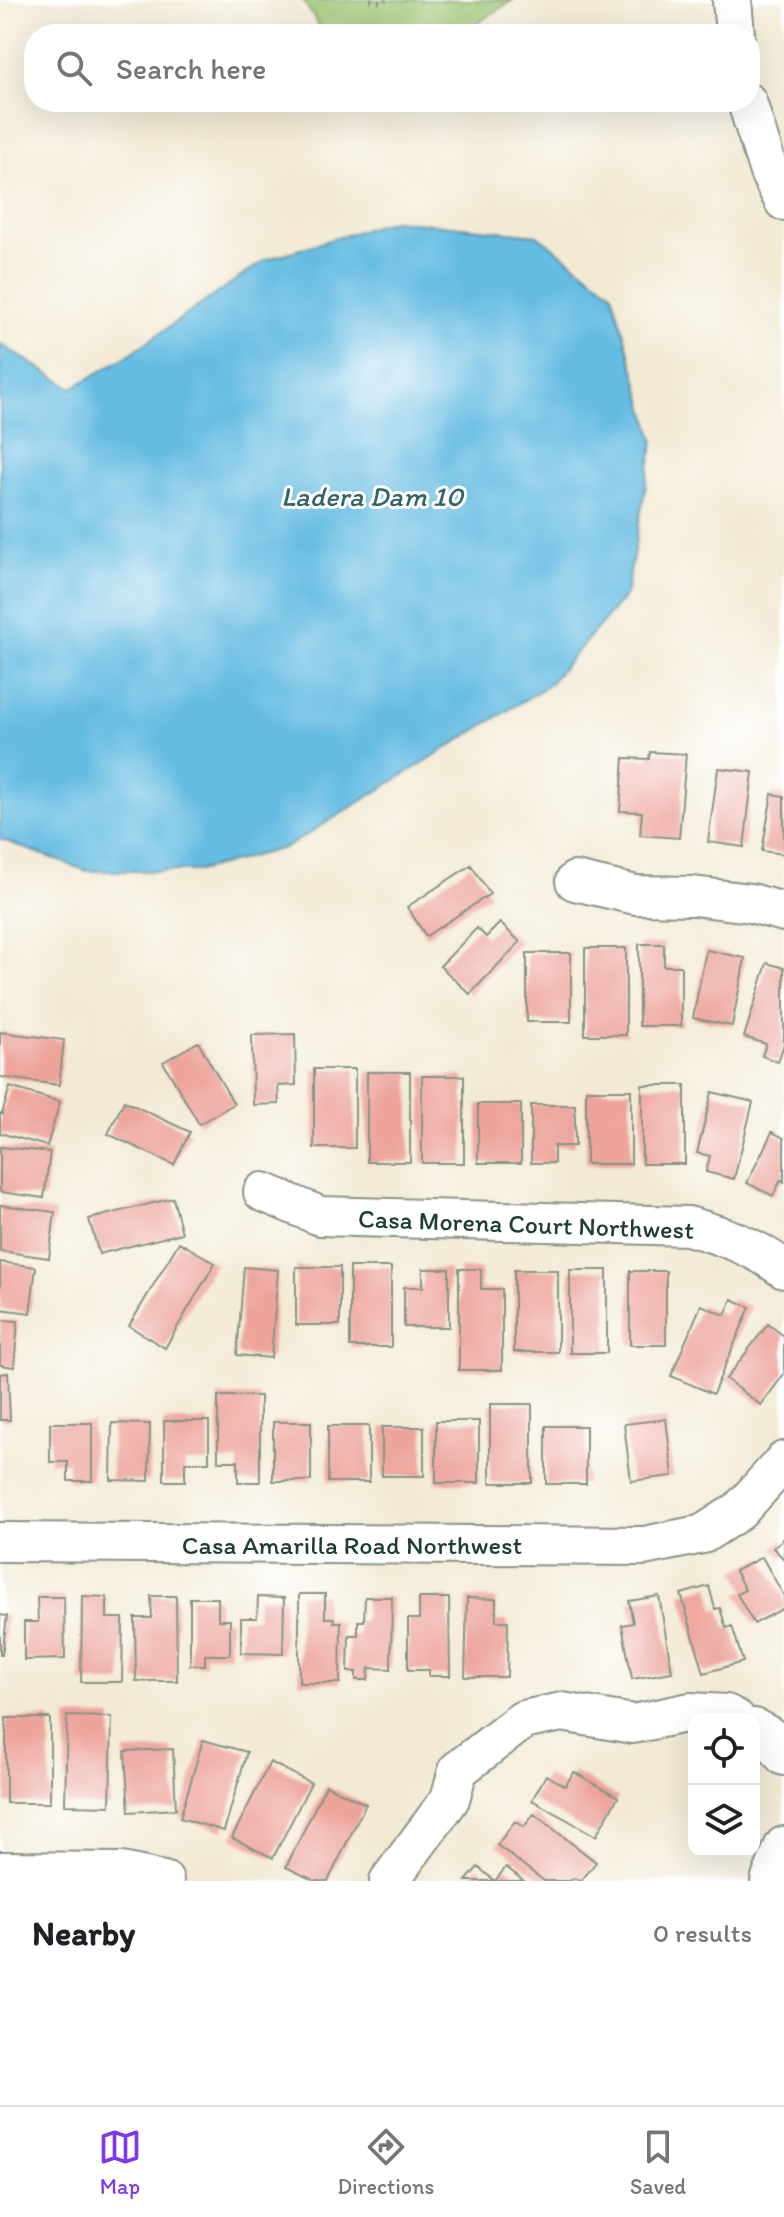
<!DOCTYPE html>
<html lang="en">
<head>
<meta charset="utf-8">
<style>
  :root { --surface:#fff; --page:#f6f6f6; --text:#202124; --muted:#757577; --line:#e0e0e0; --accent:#7c3aed }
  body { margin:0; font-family:Itim,sans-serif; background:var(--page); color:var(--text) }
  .controls { position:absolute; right:24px; bottom:24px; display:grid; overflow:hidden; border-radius:16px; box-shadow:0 8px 32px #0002 }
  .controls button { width:72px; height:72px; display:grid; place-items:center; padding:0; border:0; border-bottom:2px solid var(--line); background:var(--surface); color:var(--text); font:40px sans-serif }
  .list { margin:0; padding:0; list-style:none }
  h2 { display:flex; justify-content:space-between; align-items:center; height:104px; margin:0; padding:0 32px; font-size:34px }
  h2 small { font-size:26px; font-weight:400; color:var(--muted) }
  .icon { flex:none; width:44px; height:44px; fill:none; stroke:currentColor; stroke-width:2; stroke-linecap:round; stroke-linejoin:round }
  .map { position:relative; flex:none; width:784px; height:1881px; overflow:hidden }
  .search { position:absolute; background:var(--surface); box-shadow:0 8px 32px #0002; left:24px; right:24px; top:24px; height:88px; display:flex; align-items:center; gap:20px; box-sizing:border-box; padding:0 28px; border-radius:32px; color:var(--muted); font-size:30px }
  .sheet { height:224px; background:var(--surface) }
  nav { display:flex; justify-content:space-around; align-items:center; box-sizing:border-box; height:112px; border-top:2px solid var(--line); background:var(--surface); font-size:22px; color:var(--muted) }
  nav a { display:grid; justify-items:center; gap:4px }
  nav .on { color:var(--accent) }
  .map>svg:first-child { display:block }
</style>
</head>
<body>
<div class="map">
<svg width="784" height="1881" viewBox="0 0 784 1881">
  <rect width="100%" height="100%" fill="#fff"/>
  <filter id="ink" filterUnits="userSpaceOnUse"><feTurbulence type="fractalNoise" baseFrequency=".0125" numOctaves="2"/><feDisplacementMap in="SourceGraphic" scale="16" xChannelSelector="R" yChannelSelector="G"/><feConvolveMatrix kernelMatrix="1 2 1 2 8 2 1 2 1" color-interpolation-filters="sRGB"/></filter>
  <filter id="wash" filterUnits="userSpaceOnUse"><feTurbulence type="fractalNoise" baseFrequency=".006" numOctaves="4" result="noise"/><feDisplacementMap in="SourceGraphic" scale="32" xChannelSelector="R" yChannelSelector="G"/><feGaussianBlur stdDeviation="1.8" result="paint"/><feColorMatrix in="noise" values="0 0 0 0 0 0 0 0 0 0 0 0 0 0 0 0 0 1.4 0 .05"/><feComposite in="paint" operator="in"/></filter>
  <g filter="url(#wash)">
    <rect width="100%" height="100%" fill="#f3ead4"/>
    <!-- green -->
    <path fill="#9dc570" stroke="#5e8152" stroke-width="2" d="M303,0H513L460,34H324Z"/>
    <!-- water -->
    <path fill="#65bce2" stroke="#427c8b" stroke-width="2" d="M394,220L537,235L612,292L654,440L626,595L547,686L287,847L198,871H87L0,839V344L72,388L127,356L265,260Z"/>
    <g id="blocks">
      <!-- building -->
      <path fill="#eda49b" d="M650,752L686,754L679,838L640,835L642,812L620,811L624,758L649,759Z
        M718,768L753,772L744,847L708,842Z
        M772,794L784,796V854L762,851Z
        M471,865L490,894L426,936L407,907Z
        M500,923L520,942L470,994L440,966L477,928L486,937Z
        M639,944H664V966H681V1026H639Z
        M585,948H626V1035H585Z
        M706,950L745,958L732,1026L693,1018Z
        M527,953H571V1022H527Z
        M767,963L784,968V1044L778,1062L762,1056L766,1044L744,1037Z
        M0,1032L64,1040L59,1085L0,1077Z
        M295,1034L296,1085L278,1086L279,1104L253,1105L252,1035Z
        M198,1042L234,1104L199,1124L163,1062Z
        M314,1069H355V1148H314Z
        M367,1072H410V1162H367Z
        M422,1076H464V1163H422Z
        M642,1085H685V1164H642Z
        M10,1087L60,1102L47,1146L0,1133V1113L2,1114Z
        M586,1090H631V1164H586Z
        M712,1092L753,1102L734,1179L706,1172L710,1156L697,1153Z
        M124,1101L190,1132L174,1165L108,1134Z
        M478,1104H521V1163H478Z
        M531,1105H575V1146H554V1163H531Z
        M772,1132L784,1138V1182L781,1180L773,1196L747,1183Z
        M0,1147L50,1152L44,1198L0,1192Z
        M173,1198L182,1233L99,1254L89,1219Z
        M0,1205L55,1212L49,1258L0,1251Z
        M179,1242L215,1263L165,1348L129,1326Z
        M0,1262L36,1267L30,1313L0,1309Z
        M244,1267L278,1270L271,1358L237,1355Z
        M296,1267H340V1325H296Z
        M350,1267H391V1347H350Z
        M423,1269H449V1327H404V1287H423Z
        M459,1269H481V1289H502V1370H459Z
        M514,1270H558V1352H514Z
        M570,1270H607V1353H570Z
        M630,1271H666V1345H630Z
        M732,1299L750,1307L713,1394L671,1376L701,1305L725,1315Z
        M0,1320L18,1321L14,1367L0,1365Z
        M768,1324L784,1336V1374L761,1405L726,1379Z
        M8,1373L10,1420H0V1374Z
        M218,1396H260V1482H238V1461H218Z
        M490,1404H532V1483H490Z
        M666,1419L673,1476L631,1481L624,1424Z
        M164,1421H209V1462H185V1481H164Z
        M436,1421H479V1483H436Z
        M273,1422H311V1481H273Z
        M50,1423H92V1481H68V1462H50Z
        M112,1423L150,1424L149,1481L111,1480Z
        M328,1426H369V1482H328Z
        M546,1426H586V1484H546Z
        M382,1427H424V1476H382Z
        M784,1538V1559L773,1548Z
        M762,1557L784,1596V1608L754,1624L737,1594L745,1590L735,1571Z
        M709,1586L715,1609L720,1608L726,1628L732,1626L743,1662L704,1673L681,1594Z
        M299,1594H325V1618H334V1622H341L340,1683H299Z
        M82,1596L107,1597V1618H123L122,1682H81Z
        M151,1596H176L177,1681H136L135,1618H152Z
        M659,1596L672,1672L632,1679L622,1625L633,1623L629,1601Z
        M37,1597H64L65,1659L24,1660V1622H38Z
        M258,1597L284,1598L283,1654L241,1653V1618H257Z
        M365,1597H392L391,1669L369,1668L368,1680H356V1672H348L349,1635H358V1621H364Z
        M190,1598H218V1620H230V1655H205V1665H190Z
        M419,1598H449L450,1676H429V1670H408V1619H419Z
        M467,1598L496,1599V1621H508L507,1677H465Z
        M0,1615L7,1616L2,1655H0Z
        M67,1716L112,1717L110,1806L65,1805Z
        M6,1718H50V1803H6Z
        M203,1740L247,1752L224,1831L180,1818Z
        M173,1749L176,1809L129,1812L125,1751Z
        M270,1762L311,1783L273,1858L232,1838Z
        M574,1772L618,1797L596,1836L532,1800L546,1775L565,1786Z
        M326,1785L366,1804L328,1881H315L286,1867Z
        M534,1814L596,1862L581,1881L573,1878L570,1881H544L497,1845L515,1821L524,1827Z
        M478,1867L495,1881L506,1867L524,1881H466Z"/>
    </g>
  </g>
  <g filter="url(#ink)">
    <use href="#blocks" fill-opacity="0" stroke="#899484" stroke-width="2"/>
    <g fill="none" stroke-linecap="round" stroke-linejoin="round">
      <!-- minor casing -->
      <g stroke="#899484" stroke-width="42">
        <path id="minor" d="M732,0L735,34
          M747,102L769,172L784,201
          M575,881L636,895L693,896L751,903L784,912
          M263,1192L320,1216L688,1226C724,1236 754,1246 784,1269
          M0,1542L644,1546L703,1534L739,1511L784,1461
          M754,1728L769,1736L784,1756
          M0,1871L122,1872L164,1881
          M389,1881L450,1799L458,1770L523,1720L562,1712L633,1724L690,1712L726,1714L736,1719
          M770,1881L784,1846"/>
      </g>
      <!-- path -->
      <path stroke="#899484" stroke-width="5" stroke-dasharray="2 6" stroke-linecap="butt" d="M370,0L381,2L386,0"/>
      <!-- minor -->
      <use href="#minor" stroke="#fff" stroke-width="38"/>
    </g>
  </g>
  <g text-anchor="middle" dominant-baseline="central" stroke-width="6" stroke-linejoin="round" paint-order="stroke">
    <!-- street labels -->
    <g font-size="26" fill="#1f3d34" stroke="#fff">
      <text transform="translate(526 1224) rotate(2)">Casa Morena Court Northwest</text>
      <text x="352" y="1545">Casa Amarilla Road Northwest</text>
    </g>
    <!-- water labels -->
    <g font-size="28" font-style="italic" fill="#346368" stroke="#fff">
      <text x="372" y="496">Ladera Dam 10</text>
    </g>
  </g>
</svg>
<div class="controls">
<button><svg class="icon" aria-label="locate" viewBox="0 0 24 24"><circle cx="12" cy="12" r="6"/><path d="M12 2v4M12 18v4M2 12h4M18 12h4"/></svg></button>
<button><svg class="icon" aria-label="layers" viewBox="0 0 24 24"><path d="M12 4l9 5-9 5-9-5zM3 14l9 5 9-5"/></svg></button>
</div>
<div class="search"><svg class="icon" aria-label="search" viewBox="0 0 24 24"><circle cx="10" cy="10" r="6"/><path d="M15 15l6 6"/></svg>Search here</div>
</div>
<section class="sheet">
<h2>Nearby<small>0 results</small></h2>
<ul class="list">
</ul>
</section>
<nav>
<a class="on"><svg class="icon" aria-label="map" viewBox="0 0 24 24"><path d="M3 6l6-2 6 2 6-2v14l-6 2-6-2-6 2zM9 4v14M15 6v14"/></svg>Map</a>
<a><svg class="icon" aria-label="directions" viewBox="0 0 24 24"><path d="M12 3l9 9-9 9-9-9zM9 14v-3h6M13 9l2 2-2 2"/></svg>Directions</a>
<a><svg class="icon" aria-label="saved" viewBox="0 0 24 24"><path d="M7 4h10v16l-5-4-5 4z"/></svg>Saved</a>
</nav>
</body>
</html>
